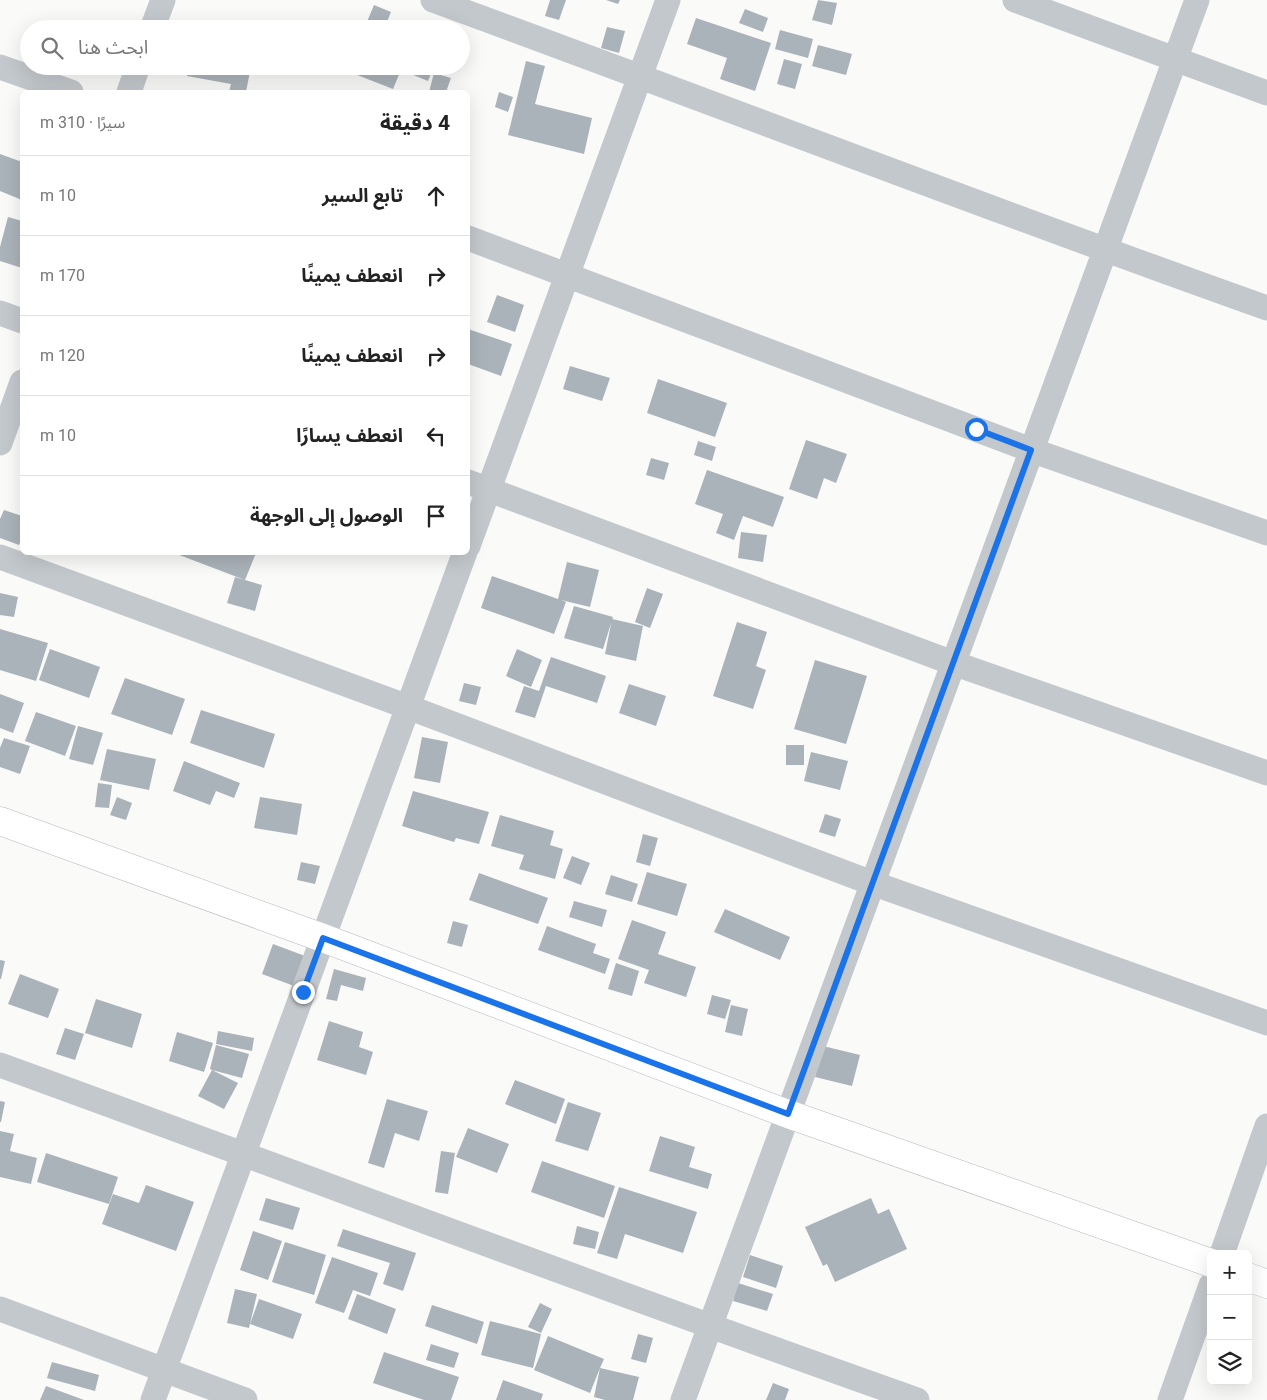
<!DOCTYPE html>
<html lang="ar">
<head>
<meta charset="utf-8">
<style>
  :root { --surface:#fff; --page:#f2f2f2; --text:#222; --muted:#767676; --line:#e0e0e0 }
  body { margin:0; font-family:Roboto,"Noto Sans Arabic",sans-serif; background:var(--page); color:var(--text); direction:rtl }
  .controls { position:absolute; right:15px; bottom:15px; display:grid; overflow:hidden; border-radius:8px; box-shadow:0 5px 20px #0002 }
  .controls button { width:45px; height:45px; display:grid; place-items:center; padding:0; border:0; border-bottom:1px solid var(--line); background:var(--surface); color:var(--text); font:25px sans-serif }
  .stop { position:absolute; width:15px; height:15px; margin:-11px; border:4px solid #1a73e8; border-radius:50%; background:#fff }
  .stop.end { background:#1a73e8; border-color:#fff; box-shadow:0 1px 5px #0008 }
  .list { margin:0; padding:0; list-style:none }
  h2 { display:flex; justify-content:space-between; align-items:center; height:65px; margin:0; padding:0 20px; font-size:21px }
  h2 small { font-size:16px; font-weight:400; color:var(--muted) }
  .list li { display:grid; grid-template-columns:32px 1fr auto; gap:15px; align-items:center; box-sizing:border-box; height:80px; padding:0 20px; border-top:1px solid var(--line) }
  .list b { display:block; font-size:19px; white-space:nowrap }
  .list em { font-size:16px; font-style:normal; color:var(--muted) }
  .icon { flex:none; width:28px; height:28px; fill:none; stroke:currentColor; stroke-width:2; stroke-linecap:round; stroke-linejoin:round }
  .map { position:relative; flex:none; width:1267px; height:1400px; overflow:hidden; direction:ltr }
  .search { position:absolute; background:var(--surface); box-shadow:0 5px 20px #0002; left:20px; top:20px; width:450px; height:55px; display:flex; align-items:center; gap:12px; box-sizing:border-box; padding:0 18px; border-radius:28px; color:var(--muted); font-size:19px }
  .panel { position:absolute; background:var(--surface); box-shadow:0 5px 20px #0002; left:20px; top:90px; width:450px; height:465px; border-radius:8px; direction:rtl }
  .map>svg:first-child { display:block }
</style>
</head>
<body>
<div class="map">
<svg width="1267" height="1400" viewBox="0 0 1267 1400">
  <rect width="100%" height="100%" fill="#fafaf8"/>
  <!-- building -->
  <path fill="#aab3b9" d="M550,0H566L559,20L545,16Z
    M606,0H620L618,4Z
    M818,0L837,3L832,25L812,20Z
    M374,5L391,12L384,29H364Z
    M745,9L768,18L763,32L739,23Z
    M696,18L771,43L755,91L720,79L727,58L687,44Z
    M607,27L625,31L619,53L601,48Z
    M780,30L813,39L808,58L775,49Z
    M818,45L852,54L846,75L812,66Z
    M784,59L802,64L795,89L777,84Z
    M526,61L545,66L535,104L592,118L584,154L508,135Z
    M188,66H251L246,92H229L231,84L187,76Z
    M349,66H434L428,81L401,70L393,89L347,71Z
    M434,73L451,78L446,92H429Z
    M499,92L513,97L508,112L495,107Z
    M0,154L22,162V200L0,191Z
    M8,217L22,221V268L0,261V247Z
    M497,295L524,305L515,332L487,322Z
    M468,329L512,344L501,376L468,364Z
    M570,366L610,378L602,401L563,389Z
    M658,379L727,403L715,437L647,413Z
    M806,440L847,454L836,483L824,478L817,499L789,489Z
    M698,441L716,447L712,461L694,455Z
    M651,458L669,463L664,480L646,475Z
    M707,470L784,497L773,527L743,516L734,540L716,533L723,514L695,504Z
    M4,510L22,516V537L19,545L0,538V519Z
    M741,532L767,535L763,562L738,558Z
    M253,552L256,553L245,580L174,553Z
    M567,562L599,570L590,607L561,600L566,602L554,634L481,608L492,576L558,599Z
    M235,577L262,585L255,611L227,603Z
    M647,588L663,594L650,628L635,622Z
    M0,593L18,597L14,617L0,615Z
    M574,606L613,617L603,649L564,638Z
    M612,619L643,626L636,661L605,654Z
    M737,622L767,632L756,666L766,670L753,709L713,696Z
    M0,629L48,643L36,681L0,670Z
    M50,649L100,667L89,698L39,680Z
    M517,649L542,660L531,687L506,676Z
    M551,657L606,676L597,703L546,686L535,718L515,712L524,686L539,691Z
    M815,660L867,676L846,744L794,729Z
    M125,678L185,699L172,735L111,714Z
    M464,683L481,687L476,705L459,701Z
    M629,684L666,696L656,726L619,713Z
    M0,694L24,703L13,733L0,728Z
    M201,710L275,734L264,768L190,743Z
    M36,712L76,726L65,756L25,741Z
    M78,726L103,733L93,765L69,759Z
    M422,737L448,742L440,783L414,778Z
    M4,738L30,746L20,774L0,767V748Z
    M786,745H804V765H786Z
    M107,749L156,759L149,790L100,780Z
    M811,752L848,761L840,790L804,781Z
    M184,761L240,783L234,798L216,791L210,805L173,791Z
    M98,783L112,785L109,808L95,807Z
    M413,791L489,812L479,844L456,838L454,842L402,826Z
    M117,797L132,803L126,820L110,815Z
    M260,797L302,804L297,835L254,828Z
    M825,814L841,819L835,837L819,832Z
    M500,815L554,831L550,845L563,849L555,879L519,869L524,855L491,846Z
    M643,834L658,838L650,866L636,862Z
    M572,856L590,863L581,885L563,878Z
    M301,862L320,866L315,884L297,880Z
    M647,872L687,884L677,916L637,904Z
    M479,873L548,898L538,924L469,900Z
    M611,875L638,884L632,902L605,894Z
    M574,901L607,910L602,927L569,917Z
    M725,909L790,937L780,960L714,932Z
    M632,920L666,932L658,954L696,967L686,997L644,983L649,970L618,959Z
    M453,921L468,925L462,947L447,943Z
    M547,926L596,944L593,953L610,959L605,974L538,950Z
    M273,944L305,956L294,986L262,974Z
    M0,960L5,961L1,979H0Z
    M616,963L639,971L632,996L608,989Z
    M334,969L366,978L363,991L341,985L337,1001L326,999Z
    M20,974L59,989L48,1018L8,1004Z
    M712,995L731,1000L725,1019L707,1014Z
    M96,999L142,1014L132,1048L85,1033Z
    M731,1005L748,1009L742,1036L725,1032Z
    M329,1021L363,1032L359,1047L373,1052L366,1075L317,1060Z
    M65,1028L84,1034L75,1060L56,1054Z
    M218,1031L254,1038L252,1051L216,1044Z
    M177,1032L213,1043L204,1072L169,1061Z
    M216,1045L249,1054L242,1078L212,1070L238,1083L224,1109L198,1096L212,1070L210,1069Z
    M823,1046L860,1055L852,1086L815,1077Z
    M515,1080L565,1099L556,1124L505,1104Z
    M387,1099L428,1111L419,1141L395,1133L384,1168L368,1163Z
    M0,1101L5,1102L1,1122H0Z
    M568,1102L601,1113L588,1151L555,1141Z
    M468,1128L509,1144L497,1173L456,1157Z
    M0,1131L14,1134L10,1151L37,1158L31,1184L0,1177Z
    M660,1136L695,1147L689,1167L712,1174L708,1189L649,1171Z
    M441,1151L455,1153L448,1194L435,1192Z
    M46,1153L118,1177L109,1204L37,1182Z
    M542,1161L615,1186L604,1218L531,1192Z
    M146,1185L194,1202L176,1251L102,1224L113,1194L139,1203Z
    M619,1187L697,1212L683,1253L625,1234L617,1259L597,1253Z
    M266,1198L300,1208L293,1230L259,1220Z
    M871,1198L878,1214L889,1209L907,1249L835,1282L827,1264L823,1266L805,1227Z
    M577,1226L599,1232L595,1249L573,1244Z
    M343,1229L416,1253L403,1291L383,1284L390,1263L337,1246Z
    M253,1231L282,1241L268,1280L240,1270Z
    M285,1242L326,1255L314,1295L272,1282Z
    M750,1255L783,1266L776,1288L743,1277Z
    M332,1257L378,1273L370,1296L353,1290L344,1313L315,1303Z
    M738,1283L773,1294L767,1311L733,1301Z
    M235,1289L257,1294L249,1328L227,1323Z
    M357,1294L396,1309L387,1334L348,1319Z
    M259,1299L302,1314L293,1339L250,1324Z
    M540,1303L552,1309L541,1333L528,1327Z
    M432,1305L484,1322L477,1344L425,1326Z
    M490,1321L541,1334L533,1368L481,1355Z
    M638,1334L653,1338L646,1363L631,1359Z
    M548,1336L604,1359L600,1368L639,1377L633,1400H605L594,1397L600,1368L590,1393L534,1370Z
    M431,1344L459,1353L454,1368L426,1360Z
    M384,1352L459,1377L451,1400H424L373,1383Z
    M52,1362L99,1375L95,1391L47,1378Z
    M503,1380L543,1394L541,1400H496Z
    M773,1383L789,1389L785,1400H766Z
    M46,1386L84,1400H40Z"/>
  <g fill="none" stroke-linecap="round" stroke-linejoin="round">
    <!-- secondary casing -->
    <g stroke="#b3babf" stroke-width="29">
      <path id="secondary" d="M0,821L323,938L788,1114L1211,1263
        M1248,1277L1267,1284"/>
    </g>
    <!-- street -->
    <path stroke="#c3c8cc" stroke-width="25" d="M433,0C712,102 988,209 1267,308
      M1015,0L1267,93
      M152,29L163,0
      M0,67L71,92
      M129,92L138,66
      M468,238L1031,450L1267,533
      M0,313L22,321
      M0,443L22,382
      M468,482L953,663L1267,773
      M468,546L668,0
      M0,557L408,707L872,883L1267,1023
      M0,1065C306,1176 610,1292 917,1400
      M1222,1254L1267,1126
      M0,1309L245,1400
      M153,1400L465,552
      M683,1400L1197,0
      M1170,1400L1211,1285"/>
    <!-- secondary -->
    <use href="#secondary" stroke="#fff" stroke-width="28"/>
  </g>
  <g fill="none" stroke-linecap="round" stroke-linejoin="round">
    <!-- route -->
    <path stroke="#1a73e8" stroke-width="6" d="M303,992L323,938L788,1114L1031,450L976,429"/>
  </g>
</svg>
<div class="controls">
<button>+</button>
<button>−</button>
<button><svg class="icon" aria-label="layers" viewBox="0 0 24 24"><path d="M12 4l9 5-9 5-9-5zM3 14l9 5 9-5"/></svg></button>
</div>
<div class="stop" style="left:976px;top:429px"></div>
<div class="stop end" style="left:303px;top:992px"></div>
<div class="search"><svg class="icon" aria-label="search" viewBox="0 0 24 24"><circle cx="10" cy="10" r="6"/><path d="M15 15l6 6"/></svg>ابحث هنا</div>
<section class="panel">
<h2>4 دقيقة<small>سيرًا · 310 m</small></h2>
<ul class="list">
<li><svg class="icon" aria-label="ahead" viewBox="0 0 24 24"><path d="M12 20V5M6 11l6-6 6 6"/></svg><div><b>تابع السير</b></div><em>10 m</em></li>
<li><svg class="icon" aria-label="right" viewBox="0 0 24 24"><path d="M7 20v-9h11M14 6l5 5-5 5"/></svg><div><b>انعطف يمينًا</b></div><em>170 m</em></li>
<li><svg class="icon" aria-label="right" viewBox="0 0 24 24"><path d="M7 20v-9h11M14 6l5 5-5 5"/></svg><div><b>انعطف يمينًا</b></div><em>120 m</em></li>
<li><svg class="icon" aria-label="left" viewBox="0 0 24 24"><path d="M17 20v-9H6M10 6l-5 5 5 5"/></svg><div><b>انعطف يسارًا</b></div><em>10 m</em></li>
<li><svg class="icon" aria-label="arrive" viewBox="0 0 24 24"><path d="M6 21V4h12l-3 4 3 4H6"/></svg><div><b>الوصول إلى الوجهة</b></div></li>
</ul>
</section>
</div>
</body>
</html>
